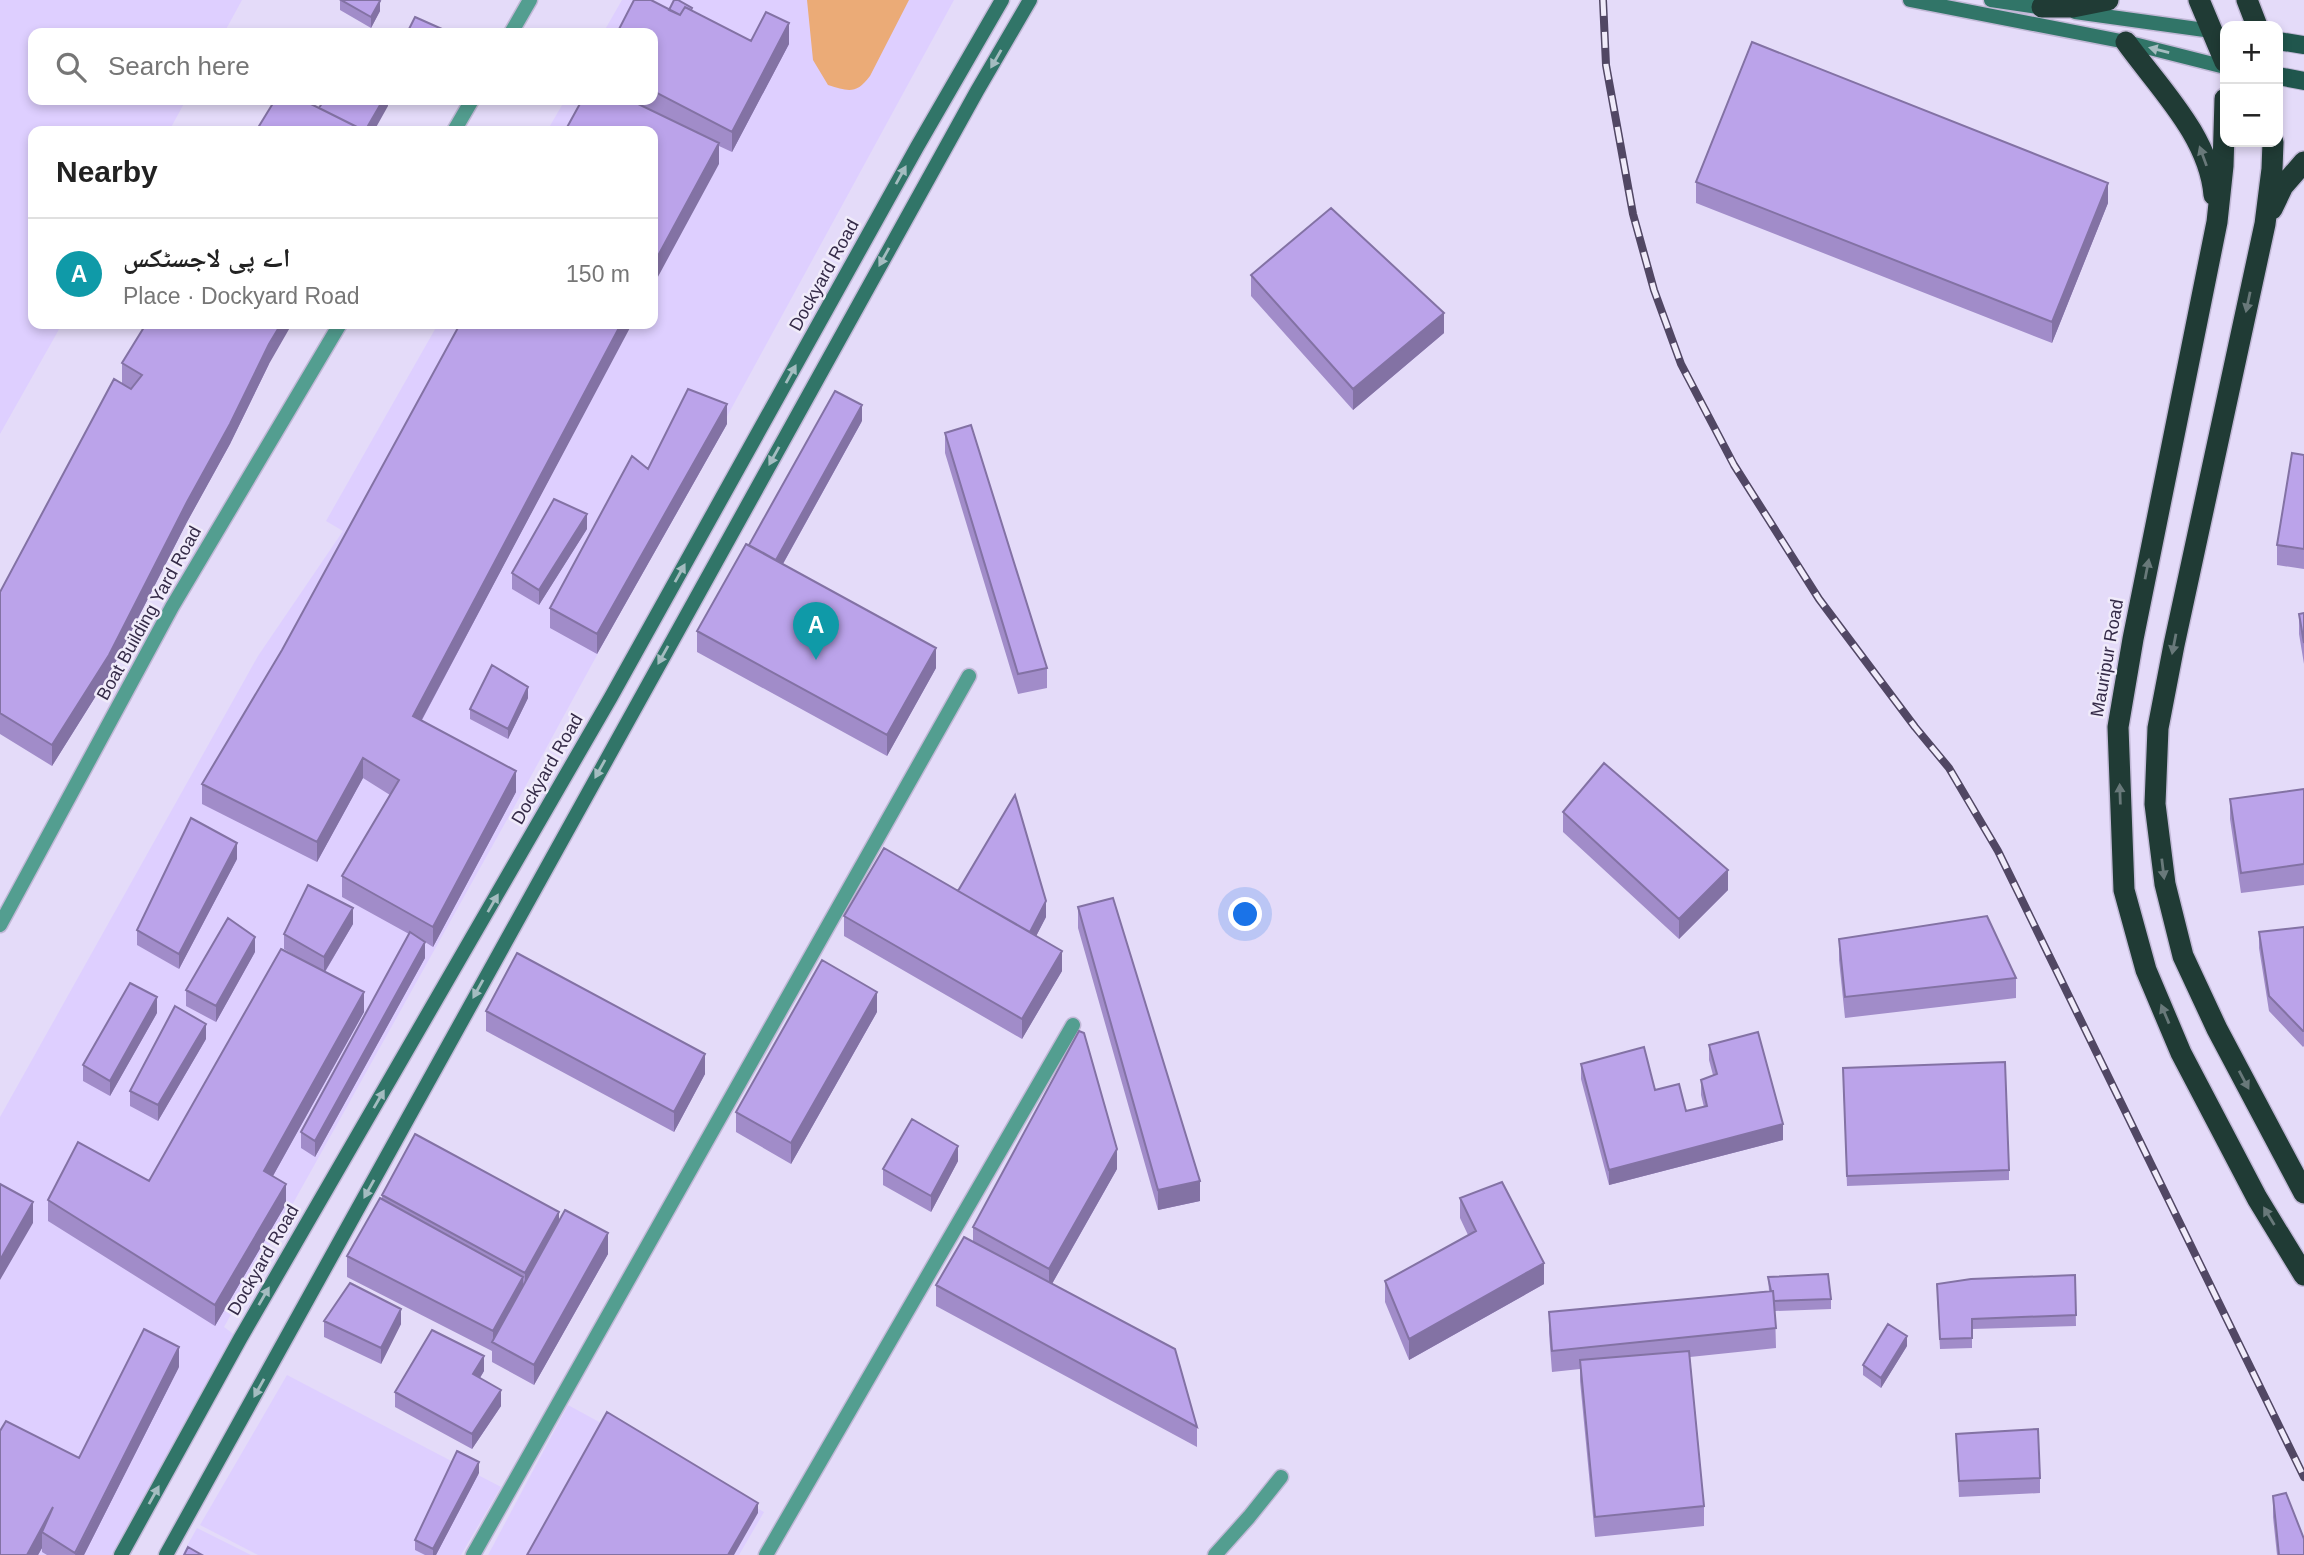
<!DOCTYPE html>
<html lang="en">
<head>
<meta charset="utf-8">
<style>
  :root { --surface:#fff; --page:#f6f6f6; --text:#222; --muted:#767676; --line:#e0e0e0; --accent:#d93025 }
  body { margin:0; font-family:Helvetica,"Noto Naskh Arabic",sans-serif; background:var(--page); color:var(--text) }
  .controls { position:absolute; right:21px; top:21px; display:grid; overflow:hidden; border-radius:14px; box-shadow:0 4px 10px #0003 }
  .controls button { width:63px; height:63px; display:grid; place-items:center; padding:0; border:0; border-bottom:2px solid var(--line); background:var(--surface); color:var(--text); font:35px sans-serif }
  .you { position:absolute; left:1246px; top:915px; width:24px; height:24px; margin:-18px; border:5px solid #fff; border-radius:50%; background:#1a73e8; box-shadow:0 0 0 10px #1a73e833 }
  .badge { display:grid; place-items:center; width:46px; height:46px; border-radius:50%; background:var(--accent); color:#fff; font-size:23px; font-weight:700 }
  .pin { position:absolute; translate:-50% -58px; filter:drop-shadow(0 2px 4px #0008) }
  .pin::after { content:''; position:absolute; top:37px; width:24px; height:21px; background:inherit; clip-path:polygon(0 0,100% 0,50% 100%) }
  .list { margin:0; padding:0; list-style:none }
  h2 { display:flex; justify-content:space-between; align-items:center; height:91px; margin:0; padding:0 28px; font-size:30px }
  h2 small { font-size:23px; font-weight:400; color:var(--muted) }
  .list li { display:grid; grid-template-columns:46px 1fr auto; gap:21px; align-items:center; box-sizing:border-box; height:112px; padding:0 28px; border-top:2px solid var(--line) }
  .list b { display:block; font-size:26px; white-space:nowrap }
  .list p { margin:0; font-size:23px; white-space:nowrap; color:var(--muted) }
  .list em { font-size:23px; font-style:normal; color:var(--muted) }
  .icon { flex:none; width:38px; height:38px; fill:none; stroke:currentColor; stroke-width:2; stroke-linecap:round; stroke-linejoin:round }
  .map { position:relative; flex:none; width:2304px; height:1555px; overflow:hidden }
  .search { position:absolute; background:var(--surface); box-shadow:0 4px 10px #0003; left:28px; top:28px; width:630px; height:77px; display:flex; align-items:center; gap:18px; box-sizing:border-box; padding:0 24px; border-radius:14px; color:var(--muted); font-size:26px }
  .panel { position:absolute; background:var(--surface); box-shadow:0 4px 10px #0003; left:28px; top:126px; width:630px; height:203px; border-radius:14px }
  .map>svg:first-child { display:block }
</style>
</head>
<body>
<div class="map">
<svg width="2304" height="1555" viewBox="0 0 2304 1555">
  <rect width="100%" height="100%" fill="#e4dbf9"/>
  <!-- built -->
  <path fill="#decfff" d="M0,0H242L224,33H33V100H186L169,131H33V324H62L0,434Z
    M622,0H954L518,800L224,1327L240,1339L121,1555H2L0,1554V1117L258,656L343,531L326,521L438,324H653V131H547L565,100H653V33H603Z
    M287,1375L501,1487L461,1555H258L200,1525Z
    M568,1405L764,1512L739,1555H488Z
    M197,1528L251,1555H182Z"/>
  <!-- green -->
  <path fill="#ebab77" d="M807,0H909L870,76C856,95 848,91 828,85L813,60Z"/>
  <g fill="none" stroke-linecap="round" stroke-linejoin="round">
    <!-- street casing -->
    <g stroke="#c1b8d6" stroke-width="17">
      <path id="street" d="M511,33L530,0
        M454,131L472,100
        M0,925L172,607L340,324
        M473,1555L969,676
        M766,1555L1073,1025
        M1215,1555L1249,1517L1281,1477"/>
    </g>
    <!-- secondary casing -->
    <g stroke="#c1b8d6" stroke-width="17">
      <path id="secondary" d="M1910,0L2126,42L2225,67
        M1991,0L2051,9
        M2075,12L2212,31
        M121,1555L240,1339L611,697L917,147L1002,0
        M166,1555L977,91L1030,0"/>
    </g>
    <!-- primary casing -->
    <g stroke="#c1b8d6" stroke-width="20">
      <path id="primary" d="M2278,41L2304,45
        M2278,76L2304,81"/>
    </g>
    <!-- highway casing -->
    <g stroke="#c1b8d6" stroke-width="24">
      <path id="highway" d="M2199,0L2225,62
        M2247,0L2257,26
        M2042,7H2073L2108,0
        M2126,42C2159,88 2209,136 2214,195
        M2225,99L2223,166L2217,222L2133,639L2118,727L2124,890L2146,970L2181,1053L2257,1198L2304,1275
        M2273,142L2272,169L2265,224L2174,645L2158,728L2155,804L2165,884L2183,956L2217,1029L2304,1193
        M2272,209L2283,186L2304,162"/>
    </g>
    <!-- street -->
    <use href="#street" stroke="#539e90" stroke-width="14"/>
    <!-- secondary -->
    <use href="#secondary" stroke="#317568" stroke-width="14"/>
    <!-- primary -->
    <use href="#primary" stroke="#20564d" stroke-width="18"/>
    <!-- highway -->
    <use href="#highway" stroke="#203b35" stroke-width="21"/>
    <!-- rail casing -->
    <g stroke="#514764" stroke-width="8">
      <path id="rail" d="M1603,0L1606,65L1633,214L1654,290L1681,364L1734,465L1819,599L1915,727L1949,768L1998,851L2304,1477"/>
    </g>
    <!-- rail -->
    <use href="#rail" stroke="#f0ebfa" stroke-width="5" stroke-dasharray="16" stroke-linecap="butt"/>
  </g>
  <!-- wall -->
  <path fill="#a18cc9" d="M340,0L380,11L371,28L340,10Z
    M669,10L692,11L751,41L789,44L732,152L719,146V164L630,100H653V33Z
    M1696,182L2108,203L2052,343L1696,203Z
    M1251,275L1444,333L1353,410L1251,296Z
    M122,363L269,364L230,444L187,522L109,675L52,766L0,734V592L122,383Z
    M605,373L422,720L516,792L433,947L425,942V958L315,1157L301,1148V1132L409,934L342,897V876L390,795L363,778L317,862L202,804V784Z
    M862,421L783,564L936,668L887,756L697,652V631Z
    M727,424L597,654L550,628V608L648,469Z
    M945,433L1047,668V688L1018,694L945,453Z
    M2304,455V569L2277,565V545Z
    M587,529L539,605L512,589V573Z
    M2304,613V664L2299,634V614Z
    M528,698L508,739L470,719V709Z
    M2304,789V885L2241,893L2230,819V799Z
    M1563,812L1728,890L1679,939L1563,832Z
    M237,859L179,969L137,945V930Z
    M958,891L1046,917L1036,936L1062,971L1022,1039L844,936V916Z
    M1078,907L1200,1201L1158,1210L1078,928Z
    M353,924L325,972L364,1012L273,1176L286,1204L215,1326L48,1221V1200L149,1181L306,962L284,949V934Z
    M2304,927V1046L2303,1047L2269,1011L2259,948V932Z
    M1839,939L2016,978V998L1845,1018L1839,960Z
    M255,952L216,1022L186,1006V990Z
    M486,1011L705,1074L674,1132L486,1031Z
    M877,1012L791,1164L736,1132V1112Z
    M157,1013L110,1096L83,1081V1065Z
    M206,1039L158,1121L130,1106V1091Z
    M1709,1045L1783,1140L1609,1185L1581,1079V1064L1655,1090L1686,1111L1704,1107L1701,1095V1080L1713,1075L1709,1060Z
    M1843,1078L2009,1170V1180L1847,1186Z
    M958,1161L931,1212L883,1185V1169Z
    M1117,1169L1052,1284L1197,1427V1447L936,1306V1285L973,1242V1227Z
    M382,1195L559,1222L608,1254L534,1385L492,1362V1351L347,1277V1256L382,1199Z
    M1460,1198L1544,1284L1409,1360L1385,1302V1281L1468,1235L1460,1218Z
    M2075,1275L2076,1326L1972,1329V1348L1940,1349L1937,1295Z
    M1768,1277L1831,1299V1309L1775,1311L1776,1348L1690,1357L1704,1506V1526L1595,1537L1580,1381V1369L1552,1372L1549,1333V1312L1769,1291Z
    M324,1321L401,1324L381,1364L324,1337Z
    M1907,1346L1881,1388L1863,1375V1365Z
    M179,1367L84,1555H47L42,1552V1548L38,1555H0L79,1458Z
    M484,1371L480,1378L501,1406L472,1449L395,1407V1392Z
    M1956,1434L2040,1478V1493L1959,1497Z
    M479,1473L436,1555H425L415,1550V1540Z
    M2273,1496L2304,1555H2277L2273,1517Z"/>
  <!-- shaded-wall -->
  <path fill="#8372a4" d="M380,1V11L371,28V17Z
    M789,23V44L732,152V132Z
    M383,100H388V106L374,131H365Z
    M719,143V164L653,286V265Z
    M2108,183V203L2052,343V322Z
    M1444,313V333L1353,410V389Z
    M281,324H292L269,364L230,444L187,522L109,675L52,766V745L187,502L269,344Z
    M621,324H632L413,736V716Z
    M727,404V424L597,654V634Z
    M862,405V421L775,578V563Z
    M587,514V529L539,605V590Z
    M936,648V668L887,756V735Z
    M528,687V698L508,739V729Z
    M363,758V778L317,862V842Z
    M516,771V792L433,947V927Z
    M237,843V859L179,969V954Z
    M1728,870V890L1679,939V919Z
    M1046,901V917L1029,950V934Z
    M353,908V924L324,973V957Z
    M255,937V952L216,1022V1006Z
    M425,942V958L315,1157V1141Z
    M1062,951V971L1022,1039V1019Z
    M364,992V1012L264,1192V1171Z
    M877,992V1012L791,1164V1143Z
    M157,997V1013L110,1096V1081Z
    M206,1024V1039L158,1121V1105Z
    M705,1054V1074L674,1132V1112Z
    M1783,1124V1140L1609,1185V1170Z
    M958,1146V1161L931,1212V1196Z
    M1117,1149V1169L1049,1289V1269Z
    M1200,1181V1201L1158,1210V1190Z
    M286,1184V1204L215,1326V1305Z
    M33,1202V1223L0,1280V1260Z
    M559,1212V1233L525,1293V1273Z
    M608,1233V1254L534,1385V1365Z
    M1544,1263V1284L1409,1360V1339Z
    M523,1277V1297L493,1342V1331Z
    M401,1309V1324L381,1364V1348Z
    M1907,1336V1346L1881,1388V1378Z
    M179,1347V1367L84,1555H75Z
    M484,1356V1371L473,1389V1374Z
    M501,1390V1406L472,1449V1434Z
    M479,1462V1473L436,1555H433V1549Z
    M758,1503V1513L734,1555H728Z
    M53,1507L42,1532V1548L38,1555H27Z"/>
  <!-- building -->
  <path fill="#bba3ea" stroke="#8372a4" stroke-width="2" d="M341,0H378L380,1L371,17Z
    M634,0H651L680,15L685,7L751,41L766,12L789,23L732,132L653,91V33H617Z
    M674,0H678L692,8L691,10L685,7L680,15L669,10Z
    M415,17L451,33H407Z
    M1752,42L2108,183L2052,322L1696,182Z
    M275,100H303L365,131H256Z
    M324,100H383L365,131L319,108Z
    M582,100H630L719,143L653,265V131H565Z
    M1331,208L1444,313L1353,389L1251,275Z
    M146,324H281L269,344L230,424L187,502L109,655L52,745L0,713V592L114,379L131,389L142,375L122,363Z
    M460,324H621L413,716L516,771L433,927L342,876L399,780L363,758L317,842L202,784L282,650Z
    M688,389L727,404L597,634L550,608L632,456L648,469Z
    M835,391L862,405L776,560L749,545Z
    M971,425L1047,668L1018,674L945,433Z
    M2292,453L2304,455V549L2277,545Z
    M554,499L587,514L539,590L512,573Z
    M746,544L936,648L887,735L697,631Z
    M2304,613V643L2299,614Z
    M492,665L528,687L508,729L470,709Z
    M1604,763L1728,870L1679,919L1563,812Z
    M2304,789V864L2241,873L2230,799Z
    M1015,795L1046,901L1030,932L958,891Z
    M191,818L237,843L179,954L137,930Z
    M884,848L1062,951L1022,1019L844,916Z
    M308,885L353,908L324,957L284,934Z
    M1113,898L1200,1181L1158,1190L1078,907Z
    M1987,916L2016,978L1845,997L1839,939Z
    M228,918L255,937L216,1006L186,990Z
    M2304,927V1031H2303L2269,996L2259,932Z
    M410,932L425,942L315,1141L301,1132Z
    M281,949L364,992L264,1171L286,1184L215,1305L48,1200L78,1142L149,1181Z
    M517,953L705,1054L674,1112L486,1011Z
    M822,960L877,992L791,1143L736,1112Z
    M130,983L157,997L110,1081L83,1065Z
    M175,1006L206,1024L158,1105L130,1091Z
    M1079,1031L1084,1033L1117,1149L1049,1269L973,1227Z
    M1758,1032L1783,1124L1609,1170L1581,1064L1644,1047L1655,1090L1679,1084L1686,1111L1707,1106L1701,1080L1717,1074L1709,1045Z
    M2005,1062L2009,1170L1847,1176L1843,1068Z
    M912,1119L958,1146L931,1196L883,1169Z
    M415,1134L559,1212L525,1273L382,1195Z
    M1502,1182L1544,1263L1409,1339L1385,1281L1476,1231L1460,1198Z
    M0,1184L33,1202L0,1260Z
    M380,1198L523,1277L493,1331L347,1256Z
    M565,1210L608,1233L534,1365L492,1342Z
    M964,1237L1175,1349L1197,1427L936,1285Z
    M1828,1274L1831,1299L1774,1301L1773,1291H1771L1768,1277Z
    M2075,1275L2076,1315L1972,1319V1338L1940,1339L1937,1284L1971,1279Z
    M350,1283L401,1309L381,1348L324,1321Z
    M1773,1291L1776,1328L1552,1351L1549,1312Z
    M1888,1324L1907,1336L1881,1378L1863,1365Z
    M144,1329L179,1347L75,1553L42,1532L53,1507L27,1555H0V1431L6,1421L79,1458Z
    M432,1330L484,1356L473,1374L501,1390L472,1434L395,1392Z
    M1689,1351L1704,1506L1595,1517L1580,1360Z
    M607,1412L758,1503L728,1555H527Z
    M2038,1429L2040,1478L1959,1481L1956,1434Z
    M457,1451L479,1462L433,1549L415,1540Z
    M2286,1493L2304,1539V1555H2279L2273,1496Z
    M188,1547L202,1555H184Z"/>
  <!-- one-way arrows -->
  <defs><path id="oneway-solid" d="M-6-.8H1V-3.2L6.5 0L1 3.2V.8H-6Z" transform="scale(1.75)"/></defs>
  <g fill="#a4bcc0">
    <use href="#oneway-solid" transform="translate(2159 50) rotate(-166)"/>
    <use href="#oneway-solid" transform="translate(996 59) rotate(120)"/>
    <use href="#oneway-solid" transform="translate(901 175) rotate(-61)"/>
    <use href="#oneway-solid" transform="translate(884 257) rotate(119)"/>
    <use href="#oneway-solid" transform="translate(791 374) rotate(-61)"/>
    <use href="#oneway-solid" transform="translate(774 456) rotate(119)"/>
    <use href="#oneway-solid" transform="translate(680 573) rotate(-61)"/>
    <use href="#oneway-solid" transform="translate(663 655) rotate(119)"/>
    <use href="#oneway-solid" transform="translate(600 769) rotate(119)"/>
    <use href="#oneway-solid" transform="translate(493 903) rotate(-60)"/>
    <use href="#oneway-solid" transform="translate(478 989) rotate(119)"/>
    <use href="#oneway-solid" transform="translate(379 1099) rotate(-60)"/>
    <use href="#oneway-solid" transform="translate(369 1189) rotate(119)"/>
    <use href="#oneway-solid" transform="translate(264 1296) rotate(-60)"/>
    <use href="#oneway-solid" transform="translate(259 1388) rotate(119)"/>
    <use href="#oneway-solid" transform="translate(154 1495) rotate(-61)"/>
  </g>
  <g fill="#69797a">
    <use href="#oneway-solid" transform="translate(2203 156) rotate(-110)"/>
    <use href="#oneway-solid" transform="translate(2248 302) rotate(102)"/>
    <use href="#oneway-solid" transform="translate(2147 569) rotate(-79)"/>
    <use href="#oneway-solid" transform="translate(2174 644) rotate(101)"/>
    <use href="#oneway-solid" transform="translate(2120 794) rotate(-92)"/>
    <use href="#oneway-solid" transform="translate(2163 869) rotate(83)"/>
    <use href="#oneway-solid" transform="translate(2165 1014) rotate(-113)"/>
    <use href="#oneway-solid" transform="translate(2244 1080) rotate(62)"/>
    <use href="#oneway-solid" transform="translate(2269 1216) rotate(-121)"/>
  </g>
  <g text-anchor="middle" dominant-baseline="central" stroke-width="5" stroke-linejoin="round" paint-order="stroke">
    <!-- street labels -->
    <g font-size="18" fill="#352b48" stroke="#f0ebfa">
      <text transform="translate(824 275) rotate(-61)">Dockyard Road</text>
      <text transform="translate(149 613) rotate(-61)">Boat Building Yard Road</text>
      <text transform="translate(2107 658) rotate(-80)">Mauripur Road</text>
      <text transform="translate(547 769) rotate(-60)">Dockyard Road</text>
      <text transform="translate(263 1260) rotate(-60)">Dockyard Road</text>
    </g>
  </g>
</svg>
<div class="controls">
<button>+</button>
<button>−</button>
</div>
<div class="you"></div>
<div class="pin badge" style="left:816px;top:660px;background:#0f9aa8">A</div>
<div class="search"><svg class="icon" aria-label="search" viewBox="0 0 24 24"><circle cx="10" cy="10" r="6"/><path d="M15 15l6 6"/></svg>Search here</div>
<section class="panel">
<h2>Nearby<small></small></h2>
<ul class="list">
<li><span class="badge" style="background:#0f9aa8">A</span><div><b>اے پی لاجسٹکس</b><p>Place · Dockyard Road</p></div><em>150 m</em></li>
</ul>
</section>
</div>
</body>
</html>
